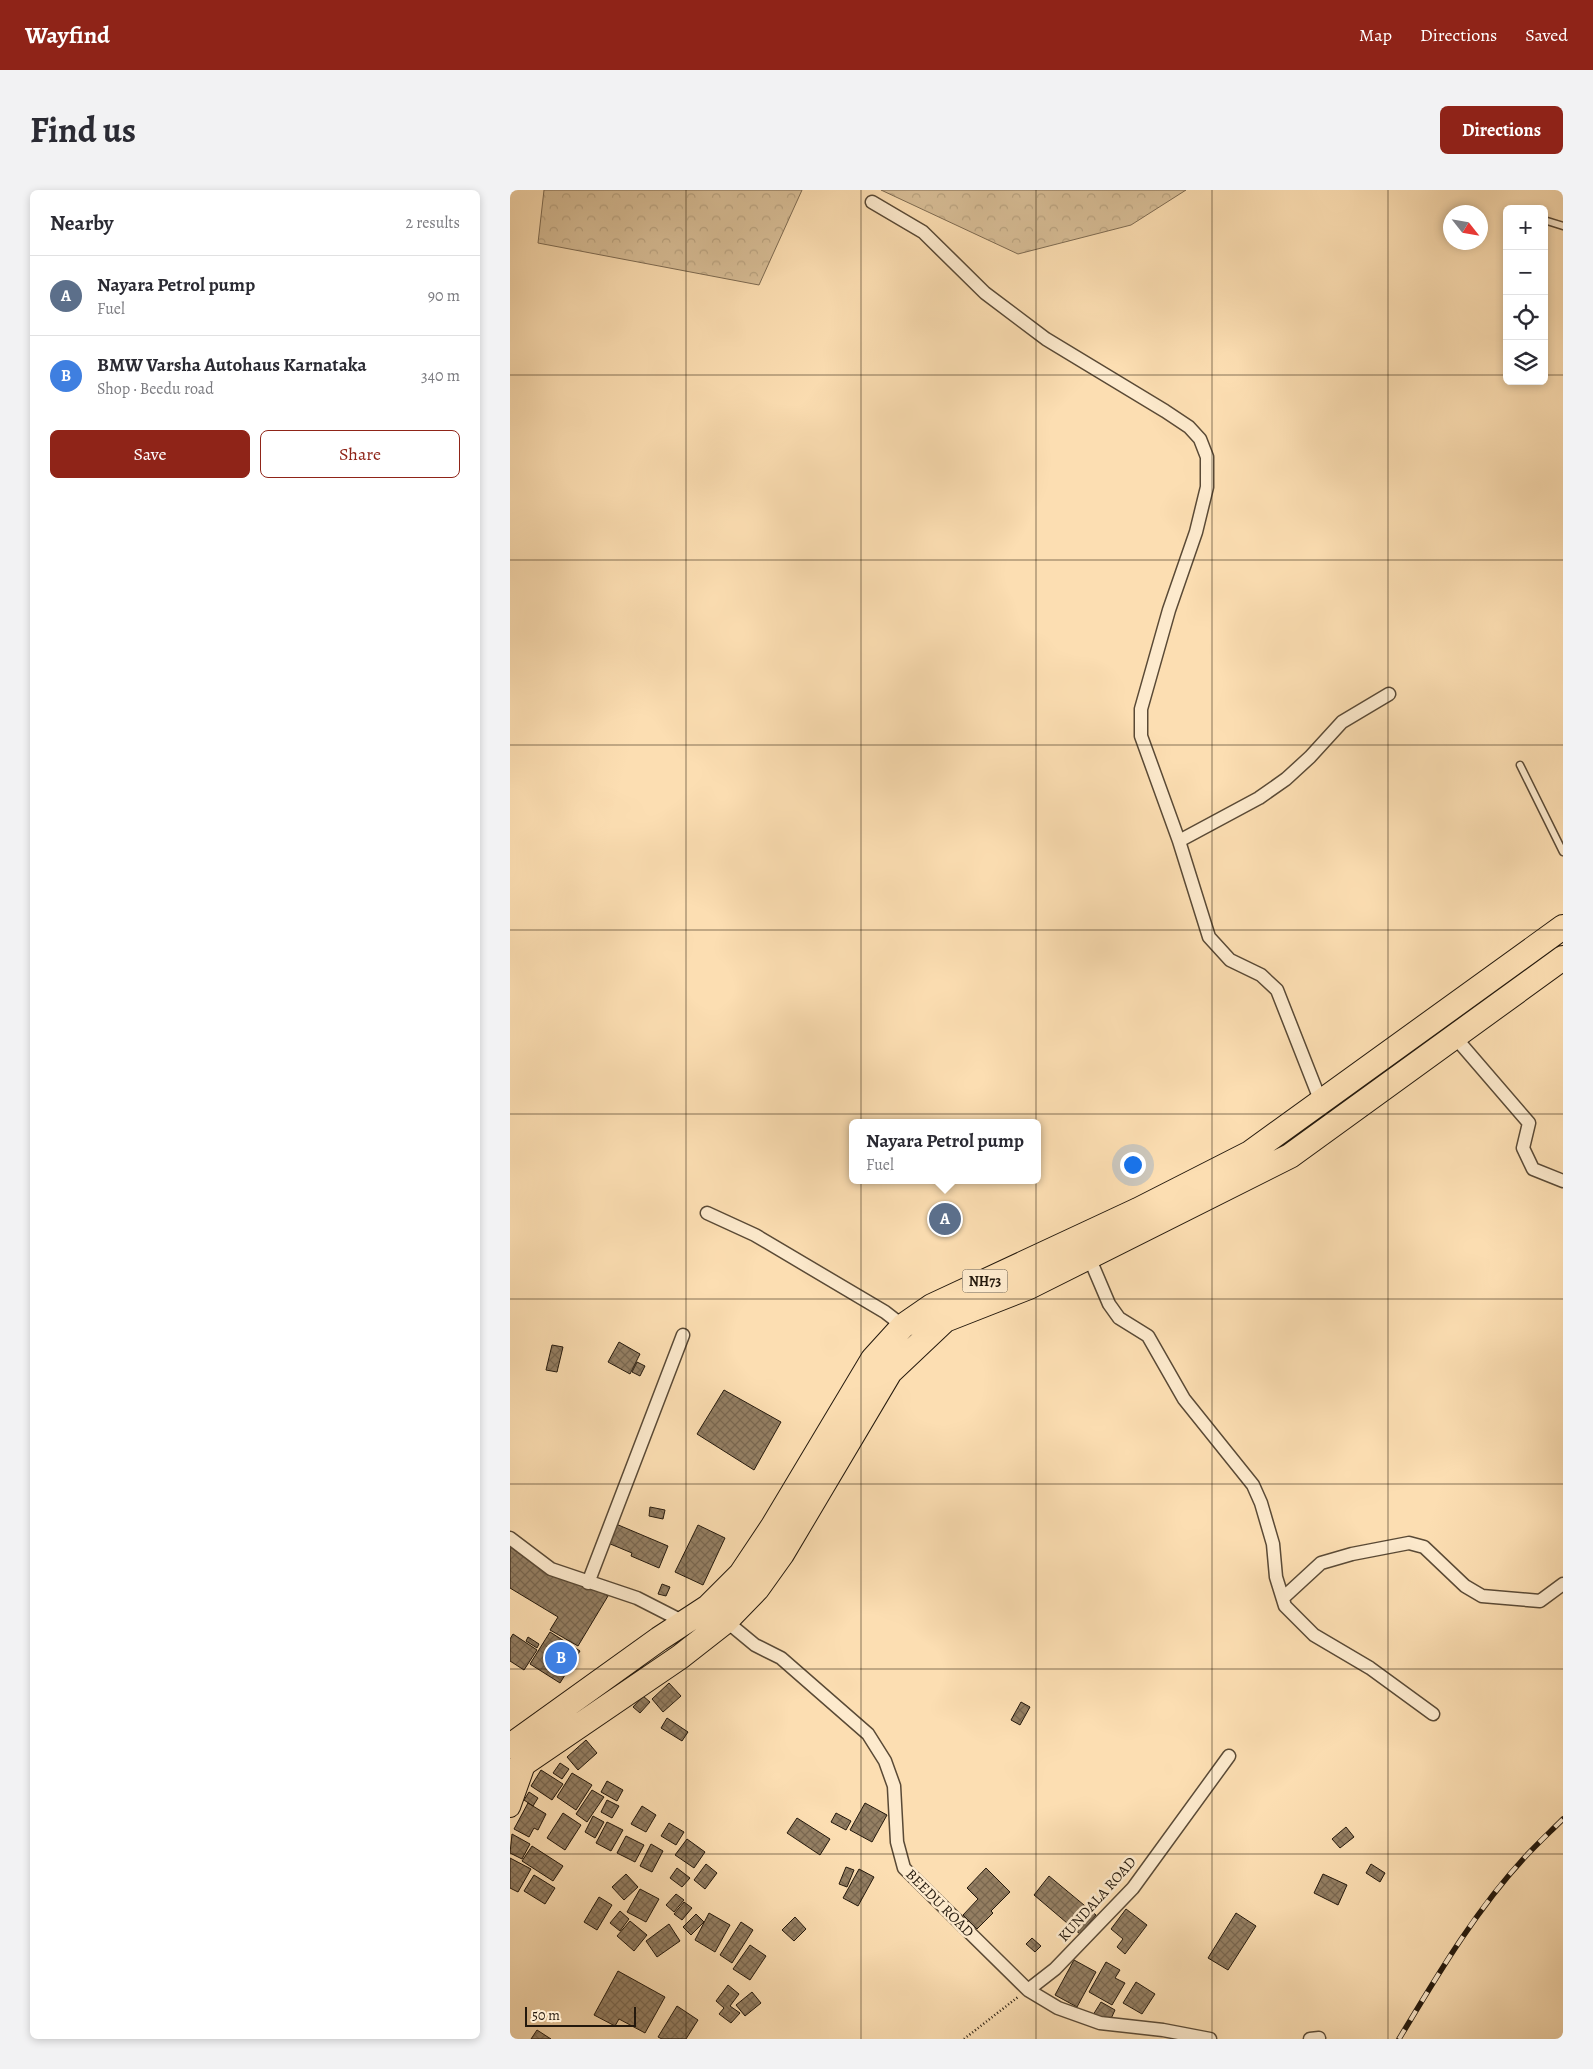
<!DOCTYPE html>
<html lang="en">
<head>
<meta charset="utf-8">
<style>
  :root { --surface:#fff; --page:#f2f2f3; --text:#2b2b33; --muted:#7c7c81; --line:#e1e1e2; --accent:#8f2418 }
  body { margin:0; font-family:Alegreya,serif; background:var(--page); color:var(--text) }
  .controls { position:absolute; right:15px; top:15px; display:grid; overflow:hidden; border-radius:8px; box-shadow:0 2px 8px #0003 }
  .controls button { width:45px; height:45px; display:grid; place-items:center; padding:0; border:0; border-bottom:1px solid var(--line); background:var(--surface); color:var(--text); font:25px sans-serif }
  .compass { position:absolute; left:933px; top:15px; width:45px; height:45px; border-radius:50%; background:var(--surface); box-shadow:0 2px 8px #0003; rotate:121deg }
  .scale { position:absolute; left:15px; bottom:12px; width:111px; box-sizing:border-box; padding-left:5px; border:2px solid #24190d; border-top:0; font-size:14px; line-height:18px; white-space:nowrap; color:#24190d; -webkit-text-stroke:4px #fdeacd; paint-order:stroke }
  .you { position:absolute; left:622px; top:974px; width:18px; height:18px; margin:-12px; border:4px solid #fff; border-radius:50%; background:#1a73e8; box-shadow:0 0 0 8px #1a73e833 }
  .badge { display:grid; place-items:center; width:32px; height:32px; border-radius:50%; background:var(--accent); color:#fff; font-size:16px; font-weight:700 }
  .pin { position:absolute; translate:-50% -50%; border:2px solid #fff; box-shadow:0 1px 5px #0006 }
  .popup { position:absolute; left:339px; top:929px; width:192px; height:65px; box-sizing:border-box; display:grid; place-content:center; border-radius:8px; background:var(--surface); filter:drop-shadow(0 1px 4px #0005); font-size:16px; white-space:nowrap; color:var(--muted) }
  .popup b { font-size:19px; color:var(--text) }
  .popup::after { content:''; position:absolute; left:50%; top:100%; margin-left:-10px; border:10px solid transparent; border-top-color:var(--surface) }
  .list { margin:0; padding:0; list-style:none }
  h2 { display:flex; justify-content:space-between; align-items:center; height:65px; margin:0; padding:0 20px; font-size:21px }
  h2 small { font-size:16px; font-weight:400; color:var(--muted) }
  .list li { display:grid; grid-template-columns:32px 1fr auto; gap:15px; align-items:center; box-sizing:border-box; height:80px; padding:0 20px; border-top:1px solid var(--line) }
  .list b { display:block; font-size:19px; white-space:nowrap }
  .list p { margin:0; font-size:16px; white-space:nowrap; color:var(--muted) }
  .list em { font-size:16px; font-style:normal; color:var(--muted) }
  .actions { display:flex; gap:10px; padding:15px 20px }
  .actions a { flex:1; padding:11px 0; border:1px solid var(--accent); border-radius:8px; text-align:center; font-size:18px; color:var(--accent) }
  .actions .main { background:var(--accent); color:#fff }
  .icon { flex:none; width:28px; height:28px; fill:none; stroke:currentColor; stroke-width:2; stroke-linecap:round; stroke-linejoin:round }
  .map { position:relative; flex:none; width:1053px; height:1849px; overflow:hidden; border-radius:8px }
  header { display:flex; align-items:center; gap:30px; box-sizing:border-box; height:70px; padding:0 25px; background:var(--accent); color:#fff }
  header strong { font-size:24px }
  nav { display:flex; gap:28px; margin-inline-start:auto; font-size:18px }
  .intro { display:flex; align-items:center; justify-content:space-between; box-sizing:border-box; height:120px; padding:0 30px }
  h1 { margin:0; font-size:35px }
  .button { padding:12px 22px; border-radius:8px; background:var(--accent); color:#fff; font-size:18px; font-weight:700 }
  main { display:flex; gap:30px; padding:0 30px }
  aside { flex:1; background:var(--surface); border-radius:8px; box-shadow:0 2px 8px #0003 }
  .map>svg:first-child { display:block }
</style>
</head>
<body>
<header>
<strong>Wayfind</strong>
<nav><a>Map</a><a>Directions</a><a>Saved</a></nav>
</header>
<div class="intro"><h1>Find us</h1><a class="button">Directions</a></div>
<main>
<aside>
<h2>Nearby<small>2 results</small></h2>
<ul class="list">
<li><span class="badge" style="background:#5c6f8a">A</span><div><b>Nayara Petrol pump</b><p>Fuel</p></div><em>90 m</em></li>
<li><span class="badge" style="background:#3f7fe0">B</span><div><b>BMW Varsha Autohaus Karnataka</b><p>Shop · Beedu road</p></div><em>340 m</em></li>
</ul>
<div class="actions"><a class="main">Save</a><a>Share</a></div>
</aside>
<div class="map">
<svg width="1053" height="1849" viewBox="0 0 1053 1849">
  <defs>
    <pattern id="forest-crowns" width="20" height="18" patternUnits="userSpaceOnUse" patternTransform="scale(1.25)"><rect width="20" height="18" fill="#d7bd96"/><path d="M2 6a3 3 0 1 1 6 0M12 15a3 3 0 1 1 6 0" fill="none" stroke="#b8a280"/></pattern>
    <pattern id="building-cross-hatch" width="8" height="8" patternUnits="userSpaceOnUse" patternTransform="scale(1.25)"><rect width="8" height="8" fill="#947f63"/><path d="M0 0l8 8M0 8l8-8" fill="none" stroke="#796750"/></pattern>
  </defs>
  <rect width="100%" height="100%" fill="#fcdeb2"/>
  <filter id="stains"><feTurbulence type="fractalNoise" baseFrequency=".004" numOctaves="4"/><feColorMatrix values="0 0 0 0 .2 0 0 0 0 .09 0 0 0 0 .02 0 0 0 .5 -.17"/></filter>
  <radialGradient id="worn" r=".72"><stop offset=".6" stop-color="#630" stop-opacity="0"/><stop offset="1" stop-color="#630" stop-opacity=".3"/></radialGradient>
  <!-- forest -->
  <path fill="url(#forest-crowns)" stroke="#7e6b52" d="M34,0H292L249,95L28,53Z
    M371,0H676L621,35L508,64Z"/>
  <!-- building -->
  <path fill="url(#building-cross-hatch)" stroke="#24190d" d="M109,1152L130,1164L120,1184L98,1172Z
    M42,1155L53,1157L47,1182L36,1180Z
    M127,1172L135,1176L130,1186L122,1182Z
    M214,1200L271,1232L244,1280L187,1244Z
    M140,1317L155,1320L153,1329L139,1326Z
    M106,1334L158,1356L149,1378L121,1366L122,1363L98,1353Z
    M188,1335L215,1348L193,1395L165,1382Z
    M0,1347L98,1406L68,1456L40,1440L48,1427L0,1398Z
    M152,1394L160,1397L156,1406L148,1404Z
    M40,1442L70,1461L50,1493L20,1474Z
    M3,1444L27,1460L14,1480L0,1471V1449Z
    M18,1447L29,1454L27,1458L16,1451Z
    M159,1493L171,1506L153,1522L142,1509Z
    M133,1506L140,1512L130,1523L123,1517Z
    M511,1512L520,1517L510,1535L501,1530Z
    M157,1528L178,1542L172,1551L151,1538Z
    M76,1550L87,1563L68,1580L57,1567Z
    M50,1573L59,1579L52,1589L43,1583Z
    M31,1580L53,1594L42,1610L21,1596Z
    M62,1583L82,1595L66,1620L47,1607Z
    M97,1591L113,1600L107,1611L91,1602Z
    M82,1600L94,1607L77,1632L66,1624Z
    M19,1602L28,1608L23,1616L14,1610Z
    M97,1610L109,1616L102,1628L91,1622Z
    M18,1613L36,1624L28,1640L24,1638L19,1647L4,1639Z
    M355,1613L377,1625L362,1652L340,1640Z
    M132,1616L146,1625L136,1642L121,1634Z
    M53,1623L71,1635L55,1660L37,1648Z
    M326,1623L341,1631L336,1640L321,1632Z
    M83,1626L94,1632L85,1648L75,1642Z
    M287,1628L320,1649L310,1665L277,1643Z
    M97,1632L113,1640L101,1661L86,1653Z
    M159,1633L174,1642L166,1655L151,1646Z
    M836,1637L844,1647L830,1658L822,1649Z
    M2,1644L20,1654L12,1669L0,1663Z
    M116,1646L134,1655L125,1672L107,1663Z
    M177,1649L195,1662L184,1678L165,1665Z
    M141,1654L153,1661L142,1682L130,1676Z
    M22,1656L53,1676L43,1691L12,1671Z
    M0,1668L21,1679L8,1702L0,1698Z
    M196,1674L207,1683L195,1699L184,1690Z
    M861,1674L875,1683L870,1692L856,1683Z
    M336,1677L344,1680L337,1697L329,1694Z
    M167,1678L180,1688L172,1697L160,1688Z
    M476,1678L500,1702L481,1721L483,1723L467,1739L453,1725L468,1709L457,1698Z
    M349,1679L364,1687L348,1716L333,1708Z
    M116,1684L128,1697L114,1710L102,1697Z
    M813,1684L837,1695L828,1715L804,1703Z
    M24,1685L45,1698L35,1714L14,1701Z
    M539,1686L586,1725L570,1744L524,1705Z
    M130,1699L149,1709L136,1732L117,1722Z
    M166,1704L174,1710L164,1722L156,1715Z
    M89,1707L102,1715L87,1740L74,1732Z
    M174,1712L182,1718L172,1730L164,1724Z
    M616,1719L637,1735L615,1764L607,1757L613,1749L601,1739Z
    M110,1721L119,1729L110,1741L100,1733Z
    M199,1723L220,1735L205,1762L185,1750Z
    M726,1723L746,1736L718,1780L698,1768Z
    M186,1724L194,1732L181,1745L173,1737Z
    M285,1727L296,1739L284,1751L272,1740Z
    M120,1731L137,1745L124,1761L107,1746Z
    M231,1732L243,1740L222,1773L210,1765Z
    M159,1734L170,1751L147,1767L136,1751Z
    M522,1748L531,1756L525,1762L516,1754Z
    M240,1755L256,1766L240,1790L223,1779Z
    M564,1770L586,1782L567,1817L545,1805Z
    M596,1772L610,1780L605,1788L615,1793L602,1815L579,1802Z
    M108,1781L155,1807L135,1843L109,1829L105,1836L84,1825Z
    M626,1792L645,1804L632,1824L613,1813Z
    M218,1795L229,1804L220,1816L230,1823L221,1833L209,1824L214,1818L206,1811Z
    M242,1802L251,1813L235,1826L226,1815Z
    M591,1812L605,1820L599,1833L583,1825Z
    M167,1816L188,1830L176,1849H152L148,1847Z
    M27,1840L41,1849H21Z"/>
  <g fill="none" stroke-linecap="round" stroke-linejoin="round">
    <!-- lane casing -->
    <g stroke="#5a4a36" stroke-width="9">
      <path id="lane" d="M1034,30L1053,36
        M1010,575L1053,662"/>
    </g>
    <!-- street casing -->
    <g stroke="#5a4a36" stroke-width="15">
      <path id="street" d="M362,12L413,42L475,103L536,149L655,221L679,237L690,249L697,267V297L686,342L659,420L631,519V546L669,651L699,747L720,770L751,785L767,800L811,912
        M669,651L749,608L776,589L800,567L832,532L879,504
        M944,846L1019,933L1013,958L1023,979L1053,991
        M197,1023L245,1045L375,1122L393,1136
        M579,1067L599,1114L609,1128L638,1146L674,1209L743,1295L751,1313L763,1354L766,1387L775,1416L804,1445L860,1478L923,1524
        M0,1348L41,1379L127,1408L176,1433
        M78,1393L173,1145
        M773,1408L811,1373L842,1364L899,1353L914,1357L955,1396L972,1406L1030,1411L1053,1394
        M216,1431L245,1455L271,1468L358,1544L375,1571L384,1596L387,1652L394,1678L518,1800L548,1818L590,1833L653,1840L700,1849
        M518,1800L545,1779L623,1698L719,1566
        M800,1849L809,1848"/>
    </g>
    <!-- primary casing -->
    <g stroke="#24190d" stroke-width="22">
      <path id="primary" d="M0,1617L16,1572L12,1566"/>
    </g>
    <!-- highway casing -->
    <g stroke="#24190d" stroke-width="26">
      <path id="highway" d="M0,1556L149,1449L198,1417L231,1384L263,1336L363,1169L393,1136L422,1116L628,1020L740,963L1053,737
        M0,1583L170,1467L216,1431L247,1399L272,1364L380,1182L435,1130L519,1097L780,966L1053,768"/>
    </g>
    <!-- path -->
    <path stroke="#24190d" stroke-width="2.5" stroke-dasharray="1 2.5" stroke-linecap="butt" d="M454,1849L508,1807"/>
    <!-- lane -->
    <use href="#lane" stroke="#fdeacd" stroke-width="6"/>
    <!-- street -->
    <use href="#street" stroke="#fdeacd" stroke-width="12"/>
    <!-- primary -->
    <use href="#primary" stroke="#fcdeb2" stroke-width="20"/>
    <!-- highway -->
    <use href="#highway" stroke="#fcdeb2" stroke-width="24"/>
    <!-- rail casing -->
    <g stroke="#24190d" stroke-width="5.5">
      <path id="rail" d="M889,1849C927,1786 965,1721 1015,1667C1027,1654 1040,1642 1053,1629"/>
    </g>
    <!-- rail -->
    <use href="#rail" stroke="#fdeacd" stroke-width="4" stroke-dasharray="11" stroke-linecap="butt"/>
  </g>
  <!-- grid -->
  <path fill="none" stroke="#24190d" stroke-width="1" stroke-opacity="0.55" d="M176,0V1849M351,0V1849M526,0V1849M702,0V1849M878,0V1849M0,185H997M1034,185H1053M0,370H1053M0,555H1053M0,740H1053M0,924H1053M0,1109H1053M0,1294H1053M0,1479H1053M0,1664H1053"/>
  <g text-anchor="middle" dominant-baseline="central" stroke-width="5" stroke-linejoin="round" paint-order="stroke">
    <!-- shield labels -->
    <rect fill="#fdeacd" stroke="#655847" stroke-width="1" x="452.5" y="1079.5" width="45" height="23" rx="4"/>
    <g font-size="14" font-weight="bold" fill="#24190d">
      <text x="475" y="1091">NH73</text>
    </g>
    <!-- street labels -->
    <g font-size="15" fill="#24190d" stroke="#fdeacd">
      <text transform="translate(587 1709) rotate(-48)">KUNDALA ROAD</text>
      <text transform="translate(430 1713) rotate(45)">BEEDU ROAD</text>
    </g>
  </g>
  <rect width="100%" height="100%" filter="url(#stains)"/>
  <rect width="100%" height="100%" fill="url(#worn)"/>
</svg>
<div class="controls">
<button>+</button>
<button>−</button>
<button><svg class="icon" aria-label="locate" viewBox="0 0 24 24"><circle cx="12" cy="12" r="6"/><path d="M12 2v4M12 18v4M2 12h4M18 12h4"/></svg></button>
<button><svg class="icon" aria-label="layers" viewBox="0 0 24 24"><path d="M12 4l9 5-9 5-9-5zM3 14l9 5 9-5"/></svg></button>
</div>
<svg class="compass" viewBox="-18 -18 36 36"><path d="M0-13l5 13h-10z" fill="#e53935"/><path d="M0 13l5-13h-10z" fill="#7c7c81"/></svg>
<div class="scale">50 m</div>
<div class="you"></div>
<div class="pin badge" style="left:435px;top:1029px;background:#5c6f8a">A</div>
<div class="popup"><b>Nayara Petrol pump</b>Fuel</div>
<div class="pin badge" style="left:51px;top:1468px;background:#3f7fe0">B</div>
</div>
</main>
</body>
</html>
